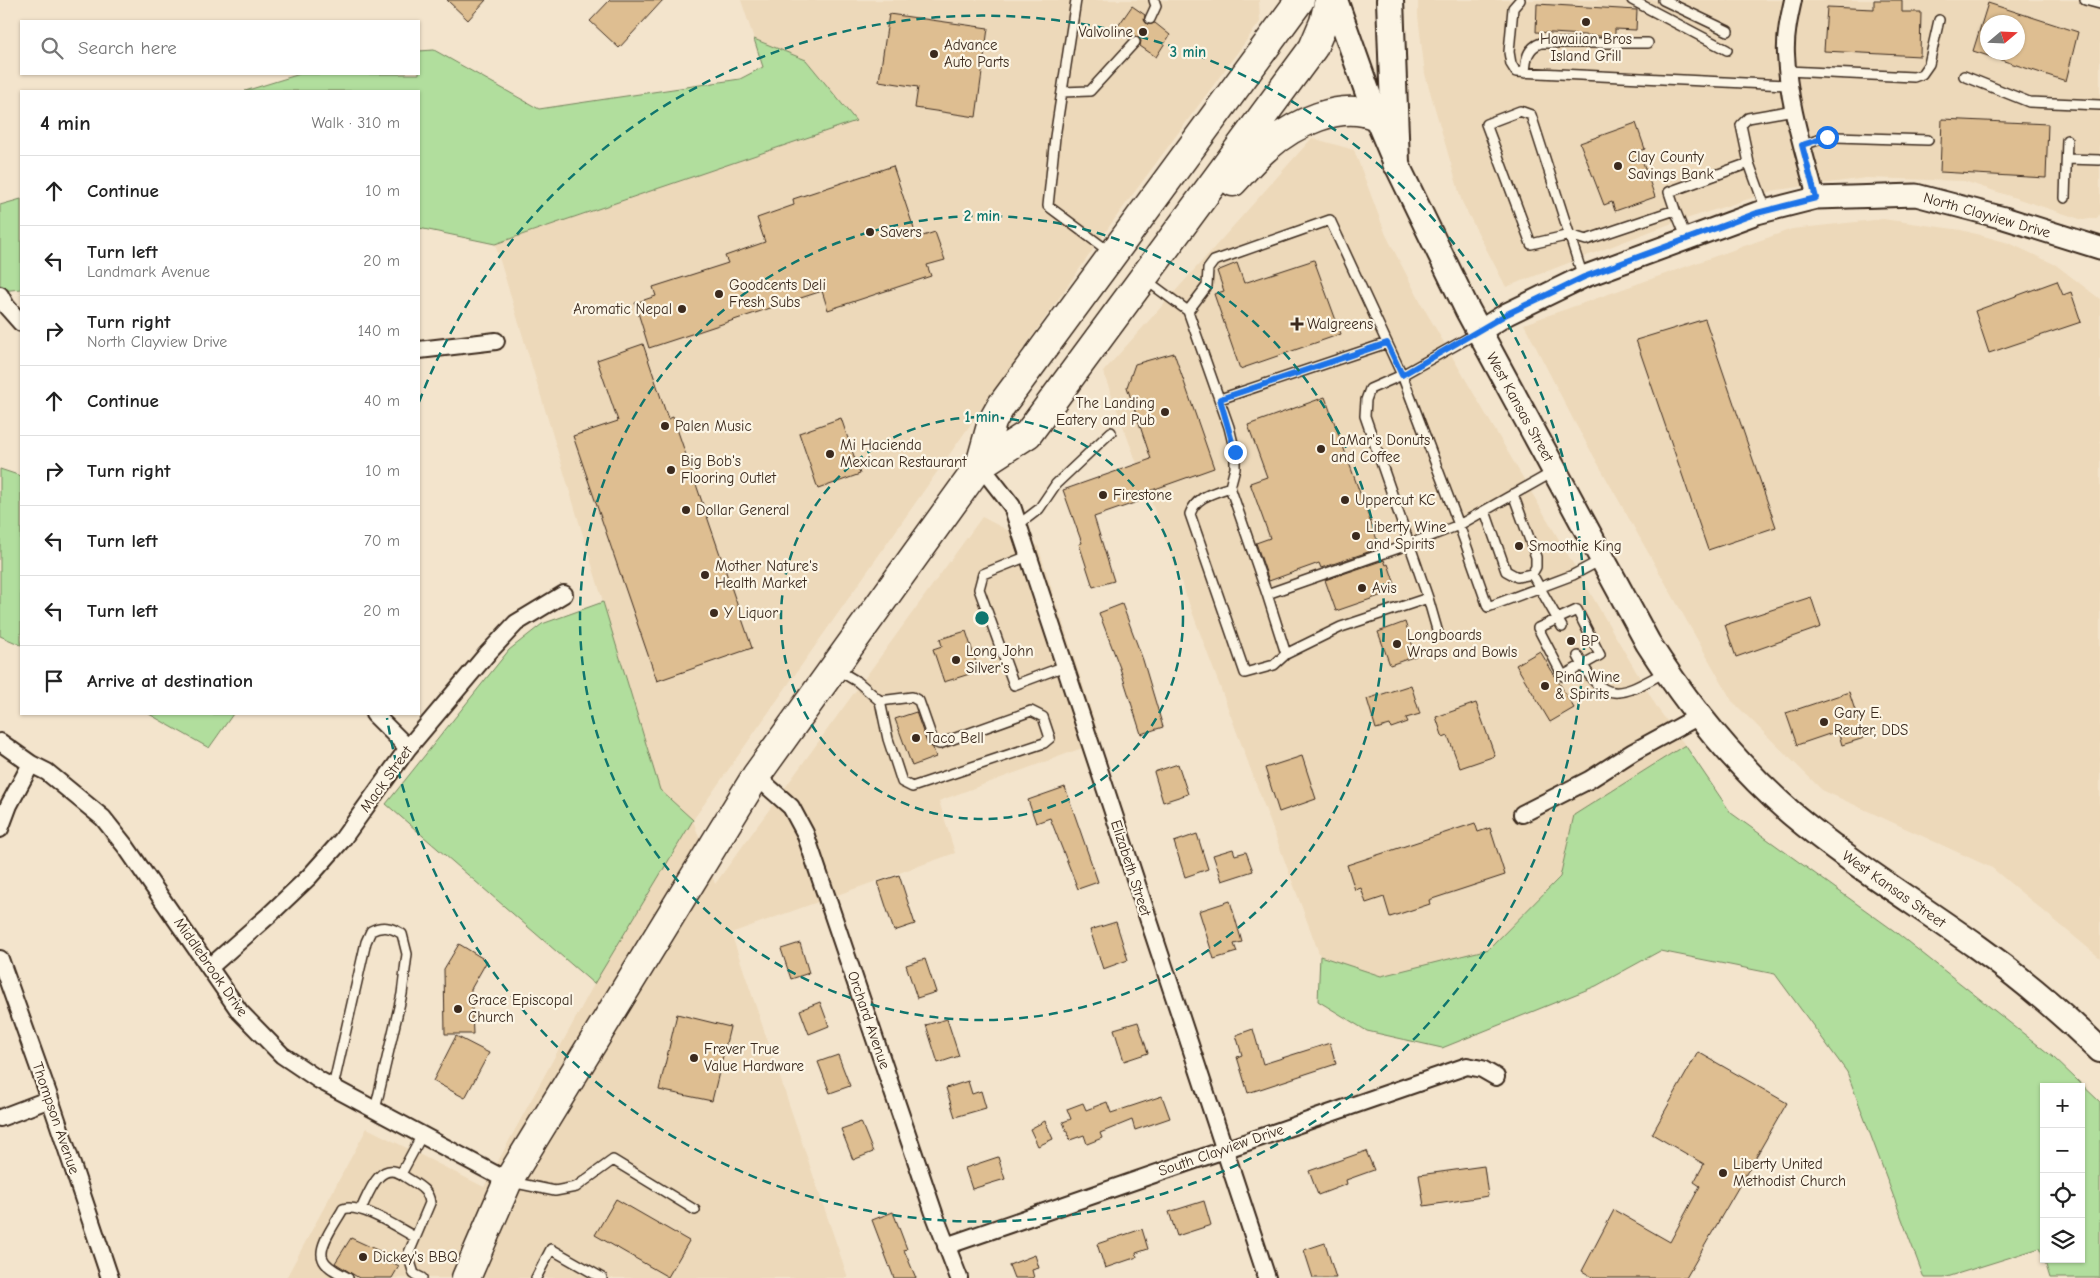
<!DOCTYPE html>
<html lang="en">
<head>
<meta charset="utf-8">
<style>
  :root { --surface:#fff; --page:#f6f6f6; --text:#222; --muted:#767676; --line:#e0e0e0 }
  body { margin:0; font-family:"Comic Neue",sans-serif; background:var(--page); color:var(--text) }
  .controls { position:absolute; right:15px; bottom:15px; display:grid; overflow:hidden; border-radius:0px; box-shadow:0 1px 4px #0004 }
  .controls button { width:45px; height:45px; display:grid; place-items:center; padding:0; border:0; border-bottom:1px solid var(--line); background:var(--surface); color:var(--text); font:25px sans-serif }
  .compass { position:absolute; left:1980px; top:15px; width:45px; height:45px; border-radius:50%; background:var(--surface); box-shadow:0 1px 4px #0004; rotate:71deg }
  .stop { position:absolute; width:15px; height:15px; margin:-11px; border:4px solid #1a73e8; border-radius:50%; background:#fff }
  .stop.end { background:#1a73e8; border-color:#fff; box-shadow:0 1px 5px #0008 }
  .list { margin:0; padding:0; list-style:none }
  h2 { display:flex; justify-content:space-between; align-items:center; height:65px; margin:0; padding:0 20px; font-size:21px }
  h2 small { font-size:16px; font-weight:400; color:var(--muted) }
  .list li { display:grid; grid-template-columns:32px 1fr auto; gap:15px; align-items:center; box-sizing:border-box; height:70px; padding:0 20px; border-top:1px solid var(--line) }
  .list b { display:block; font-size:19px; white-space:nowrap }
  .list p { margin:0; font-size:16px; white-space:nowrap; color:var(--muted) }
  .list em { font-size:16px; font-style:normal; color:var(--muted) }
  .icon { flex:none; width:28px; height:28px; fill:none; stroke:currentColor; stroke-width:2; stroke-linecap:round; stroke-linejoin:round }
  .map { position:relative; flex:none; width:2100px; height:1278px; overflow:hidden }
  .search { position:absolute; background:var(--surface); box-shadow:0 1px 4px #0004; left:20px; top:20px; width:400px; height:55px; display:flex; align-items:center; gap:12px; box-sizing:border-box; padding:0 18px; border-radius:0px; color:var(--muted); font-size:19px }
  .panel { position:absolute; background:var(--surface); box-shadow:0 1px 4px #0004; left:20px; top:90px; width:400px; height:625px; border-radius:0px }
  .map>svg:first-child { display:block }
</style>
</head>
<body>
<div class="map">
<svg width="2100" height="1278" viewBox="0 0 2100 1278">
  <rect width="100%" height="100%" fill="#f3e4cc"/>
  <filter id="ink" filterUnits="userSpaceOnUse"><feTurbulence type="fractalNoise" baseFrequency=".02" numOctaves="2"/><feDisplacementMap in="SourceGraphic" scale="10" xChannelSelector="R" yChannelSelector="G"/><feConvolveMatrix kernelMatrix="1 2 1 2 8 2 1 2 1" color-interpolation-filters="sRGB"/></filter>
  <g filter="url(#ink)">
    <!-- built -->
    <path fill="#edd9ba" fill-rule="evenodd" d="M741,0H1259L1260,22L1111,224L693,820L715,884L982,517L1038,546L1101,741L939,801L955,853L731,933L848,1278H286L367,1128L484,1187L637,905L693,820L660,790L495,244L855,121L806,60L754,39Z
      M1418,0H2100V213L2097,218L2083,220L1964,181L1866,178L1777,190L1667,225L1506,287L1462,202L1425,74L1418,16ZM1988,22H2018V52H1988Z
      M1312,138L1354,150L1386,235L1422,305L1658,709L1685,745L1574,815L1560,876L1489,949L1381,976L1320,956L1103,372Z
      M1883,219L1961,230L2009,243L2056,265L2100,299V958L1992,868L1822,790L1732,701L1575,423L1524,324L1792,229Z"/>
    <!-- green -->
    <path fill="#b1de9d" stroke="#76845e" d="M754,39L806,60L856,121L495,244L419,228V91H245L300,74H419V51L434,50L539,109L740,79L763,67Z
      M21,199V289L0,291V205Z
      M0,469L21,476V645L0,636Z
      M603,602L660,790L693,820L594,984L386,804L509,650L542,624Z
      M149,714H233L209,748Z
      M1685,745L1731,813L1893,930L2053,1057L2100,1102V1278H2050L2044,1259H2081V1087H2044V1258L2040,1248L1944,1278H1924L1847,1072L1775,974L1660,951L1596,986L1442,1048L1367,1031L1318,1001L1320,956L1381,976L1489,949L1560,877L1574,815Z"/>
    <!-- building -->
    <path fill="#debe91" stroke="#3b2a1e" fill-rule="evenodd" d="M447,0H486L468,20Z
      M610,0H663L619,48L590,21Z
      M1874,0H1902V12H1921L1920,56L1824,51L1827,7L1874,9Z
      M1988,3L2078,32L2066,81L1973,51ZM1988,22H2018V52H1988Z
      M1537,4L1637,10L1636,30L1615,29V37L1536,32Z
      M1132,6L1145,15L1144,20L1147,24L1155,23L1170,35L1156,57L1140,46L1141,41L1139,37L1134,36L1130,39L1116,29Z
      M889,14L988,28L976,117L915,108L918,87L879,81Z
      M1942,119L2048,124L2046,178L1940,172Z
      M1636,123L1645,149L1639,151L1655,197L1615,211L1612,202L1604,205L1580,143Z
      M893,166L917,238L935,232L945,260L927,265L931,276L828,310L822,291L649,348L635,303L656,296L653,287L728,263L725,256L765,242L757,218L794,205L793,199Z
      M1314,260L1341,334L1240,369L1214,294L1224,291L1217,271L1237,263L1244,283Z
      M2057,281L2063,295L2071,292L2081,322L1989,353L1975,311Z
      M1705,319L1776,527L1708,550L1636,340Z
      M643,344L668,419L673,417L752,648L657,681L573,436L618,421L597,360Z
      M1174,353L1214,468L1141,494L1143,500L1094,517L1114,581L1093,587L1079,544L1082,543L1063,490L1151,459L1127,387L1135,364Z
      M1325,397L1380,548L1321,568L1319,563L1269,581L1256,543L1270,538L1250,483L1267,477L1248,425Z
      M841,418L860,474L818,489L799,433Z
      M1384,560L1386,565L1388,564L1397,590L1336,611L1325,580Z
      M1811,597L1821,627L1736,657L1725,625Z
      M1122,604L1143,660L1163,727L1141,734L1120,668L1099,613Z
      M1405,622L1416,656L1390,665L1378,632Z
      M966,631L979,671L944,682L933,649L942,646L940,639Z
      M1540,651L1574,708L1550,722L1516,665Z
      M1411,685L1420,714L1406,718L1408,722L1391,728L1390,725L1376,729L1367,699Z
      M1849,692L1864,738L1842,745L1838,731L1797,745L1786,713Z
      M1476,703L1495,756L1460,768L1448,736L1443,738L1436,717Z
      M916,712L927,743L933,748L936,757L912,766L895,719Z
      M1302,756L1316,799L1279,812L1265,768Z
      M1178,764L1188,794L1163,802L1154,772Z
      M1065,787L1098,882L1078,889L1050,818L1036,823L1028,800Z
      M1475,823L1478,832L1490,828L1505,875L1429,900L1430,904L1390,917L1384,897L1366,903L1361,888L1355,890L1347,865Z
      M1197,834L1208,869L1185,877L1174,842Z
      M1233,849L1235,855L1246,852L1253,871L1222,881L1213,855Z
      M899,875L915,924L894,931L878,882Z
      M1230,901L1242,942L1234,944L1237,952L1214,959L1199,911Z
      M1116,922L1128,960L1103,969L1090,930Z
      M800,943L809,973L791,979L781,949Z
      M459,944L487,961L471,989L473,1034H445L444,969Z
      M925,959L936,992L917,998L906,965Z
      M820,1002L829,1026L809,1034L800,1010Z
      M677,1014L730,1027L712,1101L659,1090Z
      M947,1019L959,1056L938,1063L926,1025Z
      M1138,1022L1148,1053L1124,1061L1114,1029Z
      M1253,1029L1263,1064L1330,1043L1336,1064L1248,1093L1237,1057L1242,1055L1236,1035Z
      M456,1036L489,1053L465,1098L433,1081Z
      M1698,1052L1787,1103L1686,1278H1594L1582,1271L1614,1210L1670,1242L1700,1186L1694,1182L1704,1164L1652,1134Z
      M838,1055L850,1086L830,1093L818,1062Z
      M968,1081L972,1094L981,1091L986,1108L955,1117L946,1088Z
      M1162,1096L1170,1118L1135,1130L1132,1120L1100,1133L1102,1138L1087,1144L1084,1135L1070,1140L1063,1122L1071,1119L1067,1109L1083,1103L1086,1110L1107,1102L1111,1113Z
      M1045,1121L1053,1139L1038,1146L1030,1129Z
      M861,1122L873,1152L853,1160L841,1129Z
      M1366,1151L1374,1170L1346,1180L1347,1184L1318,1195L1309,1171Z
      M998,1157L1005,1179L972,1189L965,1168Z
      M1484,1166L1488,1196L1424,1206L1419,1175Z
      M616,1199L689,1241L668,1277L595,1235Z
      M1204,1201L1211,1225L1177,1236L1169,1212Z
      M893,1212L907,1249L904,1250L916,1278H894L872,1220Z
      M1142,1229L1148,1249L1136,1253L1137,1257L1105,1268L1097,1244Z
      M351,1238L388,1255L386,1259L399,1266L392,1278H359L335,1263Z
      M1325,1243L1336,1278H1313L1304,1250Z
      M1035,1255L1039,1268L1032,1270L1034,1278H1014L1009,1265Z"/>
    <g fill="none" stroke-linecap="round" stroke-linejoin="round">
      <!-- service casing -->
      <g stroke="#3b2a1e" stroke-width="12">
        <path id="service" d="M1076,0L1055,137L1048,206L1111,253
          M1520,0L1513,8L1509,52L1511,64L1516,72L1788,85
          M1632,0L1727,50
          M1663,0L1728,31
          M2085,0L2100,4
          M1150,19L1156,6L1154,0
          M1787,71L1914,77L1922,74L1929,64L1939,20
          M1525,73C1526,59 1527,48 1541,43H1648
          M1964,76L2029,102L2100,105
          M1062,92L1090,91L1135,42
          M1803,145L1827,137H1836L1928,140
          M2067,159L2100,160
          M1749,163L1766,210
          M2065,198L2067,140
          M1675,210L1687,239
          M1583,277L1531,115L1520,111L1486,124L1531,244L1570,235L1586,240L1675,210L1669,192L1749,163L1741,125L1748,118L1794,110
          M1146,280L1188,311L1229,427L1235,452V468L1230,487L1267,594L1410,544L1459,525L1555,471
          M1188,311L1207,286L1208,269L1214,261L1330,220L1402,375L1370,389L1366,400L1365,416L1428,598L1341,627L1286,654L1267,594
          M1479,332L1402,375L1459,525L1488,607L1573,575L1601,560
          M1220,399L1387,343
          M1230,487C1214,493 1196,496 1190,514L1245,673L1274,665L1286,654
          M1485,511L1506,571L1517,577L1532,574L1536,567V557L1513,494
          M1018,525L1039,509L1056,484L1111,432
          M1028,556L983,574L979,589L1014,685L1065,666
          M1532,574L1562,627
          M1428,598L1438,633
          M1577,610L1600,655L1563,676L1538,628Z
          M1578,656C1604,708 1623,695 1665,672
          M836,669L858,682L880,701L888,739L902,782L912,787L1044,743L1050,738L1043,717L1031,711L939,744L933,741L919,701L912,697L880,701
          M333,1087L366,942L371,931C382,925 391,927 402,934L407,954L402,994L375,1110
          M511,1182L555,1191L576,1187L613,1160L695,1210
          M361,1209C369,1193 379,1161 401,1174
          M348,1278C340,1273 326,1268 323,1259C317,1246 337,1221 343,1209C361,1203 398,1228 415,1237
          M422,1278L414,1274L408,1255L430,1203C429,1188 413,1183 401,1174L422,1135
          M536,1278L551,1249L602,1278"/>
      </g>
      <!-- minor casing -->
      <g stroke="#3b2a1e" stroke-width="20">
        <path id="minor" d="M1793,0C1789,18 1785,36 1786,54C1788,103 1804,151 1816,198
          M0,295L6,306L21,323
          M419,350L496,341
          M980,465L1012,506L1267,1278
          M374,714L408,748
          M0,742L31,764L47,772L103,818L126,847L240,1012L282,1055L319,1080L508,1181
          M756,776L791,807L805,833L935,1216L959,1278
          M1522,814L1589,780L1633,752L1699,716
          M0,829L9,805L31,764
          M0,959L50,1099L110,1278
          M210,967L268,916L309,877L342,840L408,748L487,654L516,623L564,594
          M0,1118L50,1099
          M946,1246L1467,1066L1482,1069L1496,1077"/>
      </g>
      <!-- tertiary casing -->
      <g stroke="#3b2a1e" stroke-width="25">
        <path id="tertiary" d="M1480,331L1507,314L1583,277L1757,213L1816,198L1916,195L2004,218L2100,248"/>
      </g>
      <!-- secondary casing -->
      <g stroke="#3b2a1e" stroke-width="28">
        <path id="secondary" d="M1335,0L1376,116L1396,163L1467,309L1648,643C1688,706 1735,764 1791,813C1849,862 1914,902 1976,946C2020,977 2061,1012 2100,1050"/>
      </g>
      <!-- primary casing -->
      <g stroke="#3b2a1e" stroke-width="30">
        <path id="primary" d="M1390,0L1396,163"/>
      </g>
      <!-- trunk casing -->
      <g stroke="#3b2a1e" stroke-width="31">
        <path id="trunk" d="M1233,182C1244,170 1254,158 1266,148C1293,124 1341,100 1376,116
          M980,465L1028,434L1313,48L1324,22L1329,0
          M466,1278L508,1181L756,776L980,465L992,422L1001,406L1300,0"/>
      </g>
      <!-- service -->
      <use href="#service" stroke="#fcf5e5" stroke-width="9"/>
      <!-- minor -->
      <use href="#minor" stroke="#fcf5e5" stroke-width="16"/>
      <!-- tertiary -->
      <use href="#tertiary" stroke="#fcf5e5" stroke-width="21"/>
      <!-- secondary -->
      <use href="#secondary" stroke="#fcf5e5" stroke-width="24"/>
      <!-- primary -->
      <use href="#primary" stroke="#fcf5e5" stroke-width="26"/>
      <!-- trunk -->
      <use href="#trunk" stroke="#fcf5e5" stroke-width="28"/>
    </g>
  </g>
  <g fill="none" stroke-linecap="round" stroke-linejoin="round" filter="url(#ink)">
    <!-- route -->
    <path stroke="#1a73e8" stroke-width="6" d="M1235,452L1220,399L1387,343L1402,375L1507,314L1584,277L1757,213L1816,198L1802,145L1827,137"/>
  </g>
  <!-- distance rings -->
  <g fill="none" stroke="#0f766e" stroke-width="2.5" stroke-dasharray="9 6">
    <circle cx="982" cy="618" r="201"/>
    <circle cx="982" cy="618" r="402"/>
    <path d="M419 402A603 603 0 1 1 387 718"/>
  </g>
  <!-- markers -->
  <g fill="#3b2a1e" stroke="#fcf5e5" stroke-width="2">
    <circle cx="1586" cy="22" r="5"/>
    <circle cx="1143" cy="32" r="5"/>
    <circle cx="934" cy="54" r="5"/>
    <circle cx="1618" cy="166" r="5"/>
    <circle cx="870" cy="232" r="5"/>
    <circle cx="719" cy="294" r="5"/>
    <circle cx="682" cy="309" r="5"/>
    <path d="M1294.5 316.5h5v5h5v5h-5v5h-5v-5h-5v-5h5z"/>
    <circle cx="1165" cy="412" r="5"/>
    <circle cx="665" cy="426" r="5"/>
    <circle cx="1321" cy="449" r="5"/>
    <circle cx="830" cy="454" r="5"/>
    <circle cx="671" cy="470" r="5"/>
    <circle cx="1103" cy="495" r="5"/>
    <circle cx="1345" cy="500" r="5"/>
    <circle cx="686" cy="510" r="5"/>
    <circle cx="1356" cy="536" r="5"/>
    <circle cx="1519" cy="546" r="5"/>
    <circle cx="705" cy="575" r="5"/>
    <circle cx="1362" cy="588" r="5"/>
    <circle cx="714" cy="613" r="5"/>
    <circle cx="1571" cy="641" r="5"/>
    <circle cx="1397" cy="644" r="5"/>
    <circle cx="956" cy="660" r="5"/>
    <circle cx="1545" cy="686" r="5"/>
    <circle cx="1824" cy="722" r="5"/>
    <circle cx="916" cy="738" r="5"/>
    <circle cx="458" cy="1009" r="5"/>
    <circle cx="694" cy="1058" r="5"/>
    <circle cx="1723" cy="1173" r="5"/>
    <circle cx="363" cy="1257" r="5"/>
  </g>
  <g text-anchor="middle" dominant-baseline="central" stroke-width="4.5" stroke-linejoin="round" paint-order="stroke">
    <!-- poi labels -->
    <g font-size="15" fill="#3b2a1e" stroke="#fcf5e5" text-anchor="start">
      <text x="1133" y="32" text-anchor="end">Valvoline</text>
      <text x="1586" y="39" text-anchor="middle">Hawaiian Bros<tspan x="1586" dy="17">Island Grill</tspan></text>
      <text x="944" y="45">Advance<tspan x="944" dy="17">Auto Parts</tspan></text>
      <text x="1628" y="157">Clay County<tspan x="1628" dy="17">Savings Bank</tspan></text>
      <text x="880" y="232">Savers</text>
      <text x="729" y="285">Goodcents Deli<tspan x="729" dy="17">Fresh Subs</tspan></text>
      <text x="672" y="309" text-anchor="end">Aromatic Nepal</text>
      <text x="1307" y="324">Walgreens</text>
      <text x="1155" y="403" text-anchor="end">The Landing<tspan x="1155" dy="17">Eatery and Pub</tspan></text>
      <text x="675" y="426">Palen Music</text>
      <text x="1331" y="440">LaMar's Donuts<tspan x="1331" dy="17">and Coffee</tspan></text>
      <text x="840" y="445">Mi Hacienda<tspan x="840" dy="17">Mexican Restaurant</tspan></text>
      <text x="681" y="461">Big Bob's<tspan x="681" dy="17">Flooring Outlet</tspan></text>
      <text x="1113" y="495">Firestone</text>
      <text x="1355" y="500">Uppercut KC</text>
      <text x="696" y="510">Dollar General</text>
      <text x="1366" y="527">Liberty Wine<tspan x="1366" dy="17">and Spirits</tspan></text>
      <text x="1529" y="546">Smoothie King</text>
      <text x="715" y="566">Mother Nature's<tspan x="715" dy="17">Health Market</tspan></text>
      <text x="1372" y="588">Avis</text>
      <text x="724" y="613">Y Liquor</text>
      <text x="1407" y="635">Longboards<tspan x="1407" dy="17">Wraps and Bowls</tspan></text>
      <text x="1581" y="641">BP</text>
      <text x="966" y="651">Long John<tspan x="966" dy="17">Silver's</tspan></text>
      <text x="1555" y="677">Pina Wine<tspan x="1555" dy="17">&amp; Spirits</tspan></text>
      <text x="1834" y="713">Gary E.<tspan x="1834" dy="17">Reuter, DDS</tspan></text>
      <text x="926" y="738">Taco Bell</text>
      <text x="468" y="1000">Grace Episcopal<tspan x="468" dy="17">Church</tspan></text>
      <text x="704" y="1049">Frever True<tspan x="704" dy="17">Value Hardware</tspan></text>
      <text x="1733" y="1164">Liberty United<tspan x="1733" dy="17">Methodist Church</tspan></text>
      <text x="373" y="1257">Dickey's BBQ</text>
    </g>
    <!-- street labels -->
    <g font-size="15" fill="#3b2a1e" stroke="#fcf5e5">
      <text transform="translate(1987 215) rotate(16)">North Clayview Drive</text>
      <text transform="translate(1520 407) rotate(61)">West Kansas Street</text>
      <text transform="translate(386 779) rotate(-54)">Mack Street</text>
      <text transform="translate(1131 868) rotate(72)">Elizabeth Street</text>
      <text transform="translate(1894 889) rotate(35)">West Kansas Street</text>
      <text transform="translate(211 967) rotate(55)">Middlebrook Drive</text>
      <text transform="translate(869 1020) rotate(71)">Orchard Avenue</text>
      <text transform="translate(56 1118) rotate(71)">Thompson Avenue</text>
      <text transform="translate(1221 1150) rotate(-19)">South Clayview Drive</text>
    </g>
  </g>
  <circle cx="982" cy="618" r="8" fill="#0f766e" stroke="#fcf5e5" stroke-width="2.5"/>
  <g font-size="15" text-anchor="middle" font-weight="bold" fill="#0f766e" stroke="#fcf5e5" stroke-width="4.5" stroke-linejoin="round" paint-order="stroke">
    <text x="1188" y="57">3 min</text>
    <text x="982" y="221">2 min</text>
    <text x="982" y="422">1 min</text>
  </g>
</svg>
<div class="controls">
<button>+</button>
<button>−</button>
<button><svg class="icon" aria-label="locate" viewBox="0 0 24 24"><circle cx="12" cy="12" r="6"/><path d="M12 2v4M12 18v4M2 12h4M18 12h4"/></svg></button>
<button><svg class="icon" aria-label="layers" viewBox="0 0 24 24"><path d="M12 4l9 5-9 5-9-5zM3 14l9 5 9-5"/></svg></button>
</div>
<svg class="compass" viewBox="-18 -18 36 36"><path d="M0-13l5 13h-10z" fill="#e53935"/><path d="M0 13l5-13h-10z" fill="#767676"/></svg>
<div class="stop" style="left:1827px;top:137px"></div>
<div class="stop end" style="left:1235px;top:452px"></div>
<div class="search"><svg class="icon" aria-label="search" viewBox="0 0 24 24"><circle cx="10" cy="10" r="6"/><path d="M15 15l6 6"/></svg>Search here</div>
<section class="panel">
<h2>4 min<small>Walk · 310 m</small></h2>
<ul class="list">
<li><svg class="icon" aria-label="ahead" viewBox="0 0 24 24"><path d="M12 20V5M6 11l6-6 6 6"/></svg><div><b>Continue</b></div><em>10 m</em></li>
<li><svg class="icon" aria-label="left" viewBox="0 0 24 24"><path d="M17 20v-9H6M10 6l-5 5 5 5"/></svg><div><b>Turn left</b><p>Landmark Avenue</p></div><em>20 m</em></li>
<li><svg class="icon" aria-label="right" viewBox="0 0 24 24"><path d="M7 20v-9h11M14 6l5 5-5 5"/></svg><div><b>Turn right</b><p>North Clayview Drive</p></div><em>140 m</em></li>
<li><svg class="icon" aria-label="ahead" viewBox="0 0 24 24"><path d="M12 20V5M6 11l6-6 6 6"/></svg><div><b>Continue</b></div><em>40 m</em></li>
<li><svg class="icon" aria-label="right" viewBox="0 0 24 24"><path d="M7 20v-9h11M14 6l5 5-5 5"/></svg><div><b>Turn right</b></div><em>10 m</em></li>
<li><svg class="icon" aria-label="left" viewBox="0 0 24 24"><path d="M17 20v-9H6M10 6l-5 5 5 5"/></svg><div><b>Turn left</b></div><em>70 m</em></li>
<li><svg class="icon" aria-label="left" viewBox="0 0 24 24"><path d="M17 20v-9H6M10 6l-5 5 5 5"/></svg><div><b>Turn left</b></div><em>20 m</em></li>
<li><svg class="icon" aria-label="arrive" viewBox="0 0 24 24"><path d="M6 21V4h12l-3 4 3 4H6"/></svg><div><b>Arrive at destination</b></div></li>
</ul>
</section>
</div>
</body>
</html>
